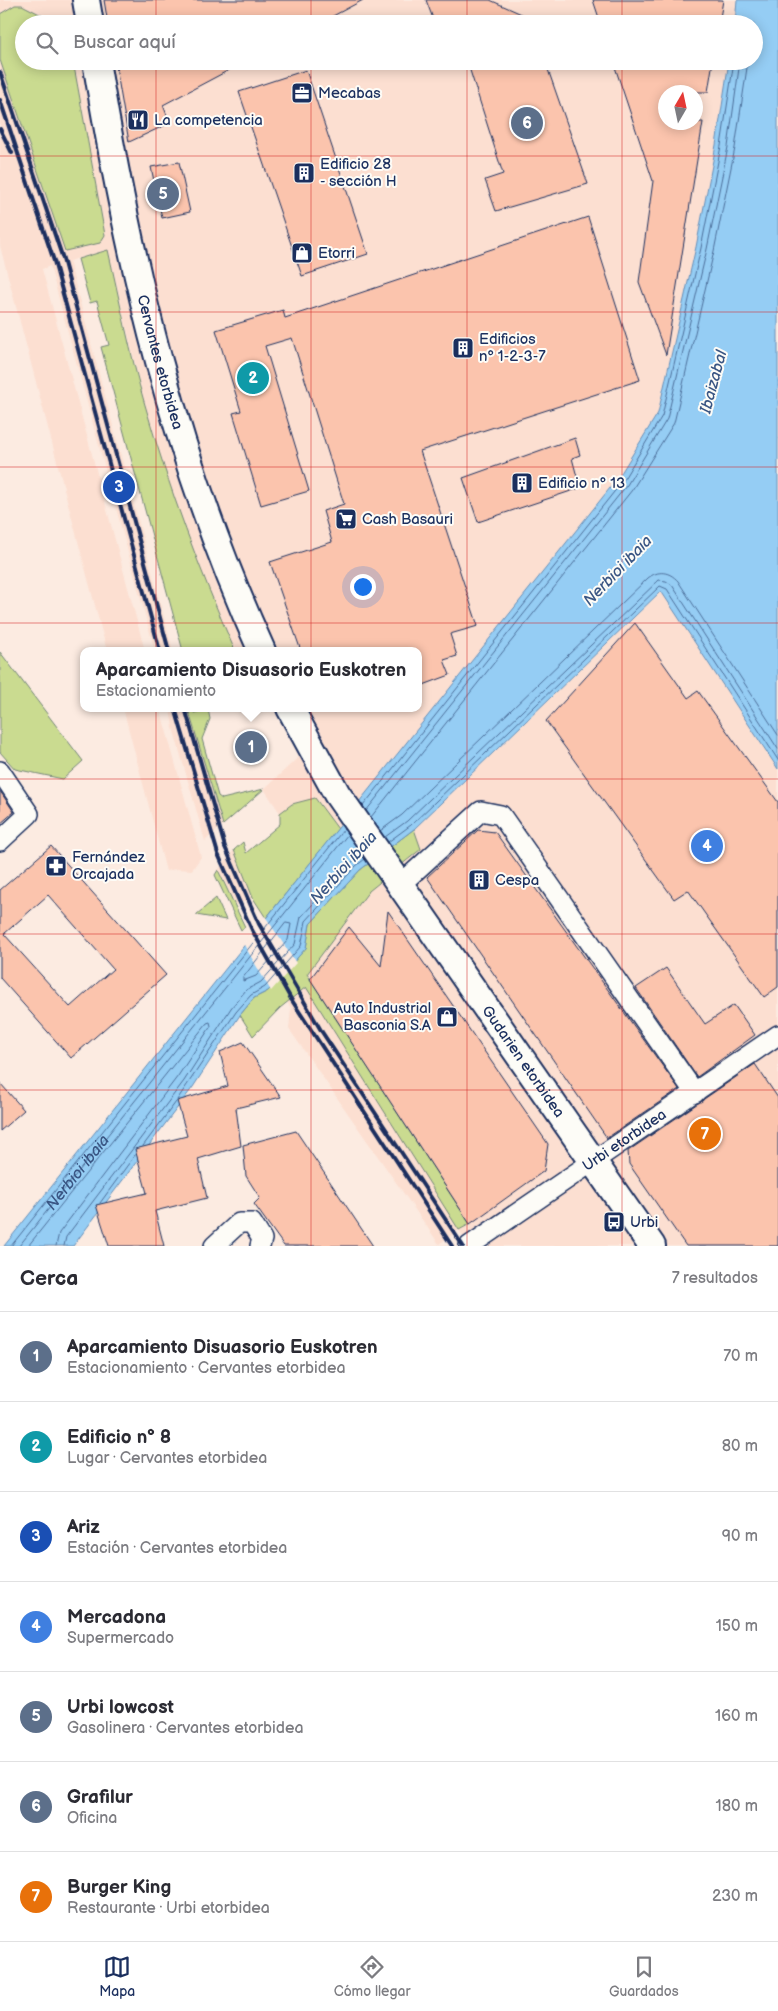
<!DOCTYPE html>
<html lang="es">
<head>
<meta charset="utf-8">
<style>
  :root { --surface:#fff; --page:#f2f2f3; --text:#2b2b33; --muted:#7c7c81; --line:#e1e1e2; --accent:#1b2f5e }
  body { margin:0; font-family:"Balsamiq Sans",sans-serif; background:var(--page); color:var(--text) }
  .compass { position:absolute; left:658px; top:85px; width:45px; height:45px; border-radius:50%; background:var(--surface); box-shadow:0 2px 12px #0003; rotate:9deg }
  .you { position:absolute; left:362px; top:586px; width:18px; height:18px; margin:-12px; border:4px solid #fff; border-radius:50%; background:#1a73e8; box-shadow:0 0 0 8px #1a73e833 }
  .badge { display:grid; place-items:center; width:32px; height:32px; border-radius:50%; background:var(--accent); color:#fff; font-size:16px; font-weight:700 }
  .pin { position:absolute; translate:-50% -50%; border:2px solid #fff; box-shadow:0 1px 5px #0006 }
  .popup { position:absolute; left:80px; top:647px; width:342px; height:65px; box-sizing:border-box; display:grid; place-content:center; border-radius:10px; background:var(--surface); filter:drop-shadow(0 1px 4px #0005); font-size:16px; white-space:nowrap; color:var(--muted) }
  .popup b { font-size:19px; color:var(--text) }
  .popup::after { content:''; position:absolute; left:50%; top:100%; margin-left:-10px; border:10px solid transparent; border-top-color:var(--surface) }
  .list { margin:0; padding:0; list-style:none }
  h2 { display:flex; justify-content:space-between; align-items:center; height:65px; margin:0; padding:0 20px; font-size:21px }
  h2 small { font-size:16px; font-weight:400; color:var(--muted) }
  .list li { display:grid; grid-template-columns:32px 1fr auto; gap:15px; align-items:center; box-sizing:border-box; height:90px; padding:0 20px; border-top:1px solid var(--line) }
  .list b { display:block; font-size:19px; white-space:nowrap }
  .list p { margin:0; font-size:16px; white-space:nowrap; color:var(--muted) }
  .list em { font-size:16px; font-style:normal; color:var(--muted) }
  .icon { flex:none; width:28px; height:28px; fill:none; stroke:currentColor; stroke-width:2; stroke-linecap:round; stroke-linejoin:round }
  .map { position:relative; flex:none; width:778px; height:1246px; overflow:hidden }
  .search { position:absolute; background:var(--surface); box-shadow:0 2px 12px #0003; left:15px; right:15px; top:15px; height:55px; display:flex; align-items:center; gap:12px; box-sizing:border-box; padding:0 18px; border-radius:28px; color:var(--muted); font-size:19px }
  .sheet { height:695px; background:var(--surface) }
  nav { display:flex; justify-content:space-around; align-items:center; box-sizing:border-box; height:70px; border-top:1px solid var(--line); background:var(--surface); font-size:14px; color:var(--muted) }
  nav a { display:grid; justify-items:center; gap:2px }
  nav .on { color:var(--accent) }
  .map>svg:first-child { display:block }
</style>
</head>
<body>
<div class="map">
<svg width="778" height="1246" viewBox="0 0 778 1246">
  <rect width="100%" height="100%" fill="#fcebe1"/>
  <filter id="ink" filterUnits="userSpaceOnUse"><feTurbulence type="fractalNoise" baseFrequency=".02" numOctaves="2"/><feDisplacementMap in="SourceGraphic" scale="10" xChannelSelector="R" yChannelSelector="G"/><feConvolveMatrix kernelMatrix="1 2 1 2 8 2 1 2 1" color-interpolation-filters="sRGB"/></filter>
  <g filter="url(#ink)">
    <!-- built -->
    <path fill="#fcdfd1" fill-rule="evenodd" d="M0,0H737L735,24H59L45,15L15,5L0,14Z
      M0,60L65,251L105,235L73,61H729L716,145L696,247L658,413L618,478L338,829L316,799L292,804L280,813L264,789L302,754L278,708H418V651H235L205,583L171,491L144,403L108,250L69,261L173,651H155L50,266L42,269L145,651H107L0,246ZM666,92H696V122H666Z
      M662,591L778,769V1246H469L459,1230L439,1244L289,1029L291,1008L287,1002L306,987L459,1230L470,1224L307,974L369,891L421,849L414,829Z
      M123,708H160L201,857L192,870L176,869L166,871Z
      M170,708H212L194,713L210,784L223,825L205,841L173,728Z
      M234,850L253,898L235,905L218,870Z"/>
    <!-- green -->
    <path fill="#cadb90" stroke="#728577" d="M15,5H22L59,24H24V61H73L105,235L100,243L65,251L0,60V14Z
      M108,250C120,302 130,354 145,405C169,489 200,571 235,651H183L101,347L109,345L97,301L90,303L78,259Z
      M0,652L83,761L63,779L15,769L0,752Z
      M208,709L210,719L202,739L218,796L222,799L264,789L223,825L189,712L193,711L194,713Z
      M315,798L338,829L266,918L253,898L234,850L243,842L246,853L280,824V813L292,804Z
      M414,829L421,849L369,891L307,974L470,1224L459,1230L306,987L280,1008L253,1036L240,1015L254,998L268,991L306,948L310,924L360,870Z
      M218,870L245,927L241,930L215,875Z
      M216,898L226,920L196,915Z"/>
    <!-- water -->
    <path fill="#95cdf4" stroke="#648eb8" d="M737,0H778V769L661,591L414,829L360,870L310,924L306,948L268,991L254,998L240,1015L193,1087L73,1246H4L618,478L658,413L696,247L716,145L729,61H754V24H735Z"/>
    <!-- pier -->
    <path fill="#fcebe1" d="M265,916L296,963L271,991L243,943Z"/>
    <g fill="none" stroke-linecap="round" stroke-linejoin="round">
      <!-- shore -->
      <g stroke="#4c6e9a" stroke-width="1">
        <path d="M363,806L622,482L662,416L701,248L721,146L734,61"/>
        <path d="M366,811L627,485L667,419L707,249L728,147L740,61"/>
        <path d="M371,817L632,490L674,423L714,251L735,148L748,61"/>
        <path d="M380,831L402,815L648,578C658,570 669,571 678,581L778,735"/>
        <path d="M385,837L407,821L659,580L666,581L672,585L778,749"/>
        <path d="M388,842L411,825L660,586L667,589L778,760"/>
        <path d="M286,923L291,924L288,940L256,976L243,981V978Z"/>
        <path d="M177,1100L236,1012L251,995L265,987L301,946L306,921L356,866L365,859"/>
        <path d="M143,1146L176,1102"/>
        <path d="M100,1203L135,1155"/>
        <path d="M11,1246L344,829"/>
        <path id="s1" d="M19,1246L348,834"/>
        <path d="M28,1246L207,1023L210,1022L211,1026L178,1076L59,1233L56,1246"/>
        <path d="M64,1246L66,1237L184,1081L231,1008L246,990L261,982L295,944L301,917L352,862L362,854"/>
      </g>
    </g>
    <!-- building -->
    <path fill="#fbc4ad" stroke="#1b2f5e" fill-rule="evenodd" d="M104,0H363L318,24H108Z
      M426,0H490L544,24H435Z
      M593,0H723L719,24H601Z
      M115,61H246L163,105L170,123L129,142Z
      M467,61H545L588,184L496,211L485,180L503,174Z
      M613,61H713L708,92H666V122H703L666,355L639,282L653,181Z
      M306,70L368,254L302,276L239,92Z
      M179,162L190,212L162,218L151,167Z
      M588,217L640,380L420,451L478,626L450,634L457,656L444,660L450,675L418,687V651H301L270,562L332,542L323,511L344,504L292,338L265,346L309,491L261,505L233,413L241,411L216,330L283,310L285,318Z
      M575,438L580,455L572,458L580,488L478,522L463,478Z
      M635,623L688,698L698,691L778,802V987L764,997L688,890L674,899L546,721Z
      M0,791L14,812L0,824Z
      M478,830L495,832L679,1089L607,1138L427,877Z
      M51,846L166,975L71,1058L0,978V890ZM48,895L113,969L70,1007L4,934Z
      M388,911L548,1144L544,1171L470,1224L310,979L349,927L381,966Z
      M666,968L705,1024L734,1005L755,1035L697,1077L636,988Z
      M243,1042L281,1097L236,1108L241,1146L198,1159L207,1198L155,1211L164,1246H109L96,1205L147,1193L135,1149L187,1136L177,1101L228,1086L220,1052Z
      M755,1064L778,1098V1246H686L629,1164L628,1151Z
      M0,1083L24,1110L0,1131Z
      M296,1131L373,1246H284L254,1204L260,1198L246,1176L243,1145Z"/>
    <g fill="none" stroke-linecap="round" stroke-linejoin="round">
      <!-- street casing -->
      <g stroke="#1b2f5e" stroke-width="22">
        <g id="street">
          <path d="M0,771L29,814L0,841"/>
          <path d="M401,884L481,811L501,815L695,1093"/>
          <path d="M214,1246L239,1223H252L262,1239L260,1246"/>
          <path id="s2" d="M469,1246L778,1035"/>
        </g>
      </g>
      <!-- secondary casing -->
      <g stroke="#1b2f5e" stroke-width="30">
        <g id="secondary">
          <path d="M86,0L90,24"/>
          <path id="s3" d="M96,61C130,267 175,460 262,651"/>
          <path id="s4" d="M290,708L337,794L652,1246"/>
        </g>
      </g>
      <!-- street -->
      <use href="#street" stroke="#fdfcf7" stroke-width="19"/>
      <!-- secondary -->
      <use href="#secondary" stroke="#fdfcf7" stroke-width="26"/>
      <!-- rail -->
      <path stroke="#1b2f5e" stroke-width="4" d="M0,72L63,259L169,651
        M0,100L54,261L160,651
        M0,129L12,153
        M175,708L218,854L252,930L291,999L452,1246
        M185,708L225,847L259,924L322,1032L463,1246"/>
    </g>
  </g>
  <!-- grid -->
  <path fill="none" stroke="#d62828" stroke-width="1" stroke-opacity="0.55" d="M156,0V24M311,0V24M467,0V24M622,0V24M156,61V1246M311,61V1246M467,61V1246M622,61V1246M0,156H778M0,312H778M0,467H778M0,623H778M0,779H778M0,934H778M0,1090H778"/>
  <!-- icons -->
  <defs>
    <g id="office-square" transform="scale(1.125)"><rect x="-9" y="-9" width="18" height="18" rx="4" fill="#1b2f5e" stroke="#fdfcf7"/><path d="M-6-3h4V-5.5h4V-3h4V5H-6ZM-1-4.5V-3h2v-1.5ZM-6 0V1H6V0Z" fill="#fff"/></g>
    <g id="restaurant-square" transform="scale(1.125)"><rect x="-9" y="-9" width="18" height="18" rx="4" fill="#1b2f5e" stroke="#fdfcf7"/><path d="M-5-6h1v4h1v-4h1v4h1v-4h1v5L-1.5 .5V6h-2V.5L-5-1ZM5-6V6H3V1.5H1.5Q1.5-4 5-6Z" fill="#fff"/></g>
    <g id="building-square" transform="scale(1.125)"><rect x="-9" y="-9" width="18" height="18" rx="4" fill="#1b2f5e" stroke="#fdfcf7"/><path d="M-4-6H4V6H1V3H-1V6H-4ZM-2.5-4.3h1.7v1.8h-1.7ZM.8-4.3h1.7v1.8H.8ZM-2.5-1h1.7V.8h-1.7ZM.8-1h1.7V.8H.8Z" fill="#fff"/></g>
    <g id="shop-square" transform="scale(1.125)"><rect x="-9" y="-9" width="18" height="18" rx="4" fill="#1b2f5e" stroke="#fdfcf7"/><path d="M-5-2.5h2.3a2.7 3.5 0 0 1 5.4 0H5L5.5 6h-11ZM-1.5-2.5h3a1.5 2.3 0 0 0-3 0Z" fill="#fff"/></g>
    <g id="supermarket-square" transform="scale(1.125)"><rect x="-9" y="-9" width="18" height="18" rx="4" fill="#1b2f5e" stroke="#fdfcf7"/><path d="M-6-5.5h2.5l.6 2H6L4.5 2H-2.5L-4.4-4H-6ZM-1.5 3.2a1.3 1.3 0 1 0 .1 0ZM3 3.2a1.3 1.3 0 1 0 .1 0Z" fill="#fff"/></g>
    <g id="pharmacy-square" transform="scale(1.125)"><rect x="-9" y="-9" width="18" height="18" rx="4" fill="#1b2f5e" stroke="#fdfcf7"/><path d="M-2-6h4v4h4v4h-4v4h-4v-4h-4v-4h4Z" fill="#fff"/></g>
    <g id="bus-square" transform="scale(1.125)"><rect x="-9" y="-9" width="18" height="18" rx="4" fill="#1b2f5e" stroke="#fdfcf7"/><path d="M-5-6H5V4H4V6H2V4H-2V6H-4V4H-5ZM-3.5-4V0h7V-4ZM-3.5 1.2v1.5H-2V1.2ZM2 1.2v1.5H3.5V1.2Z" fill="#fff"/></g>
  </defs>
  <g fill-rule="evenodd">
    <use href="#office-square" x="302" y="93"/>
    <use href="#restaurant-square" x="138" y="120"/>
    <use href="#building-square" x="304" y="173"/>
    <use href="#shop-square" x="302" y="253"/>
    <use href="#building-square" x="463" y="348"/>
    <use href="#building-square" x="522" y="483"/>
    <use href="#supermarket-square" x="346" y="519"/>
    <use href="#pharmacy-square" x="56" y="866"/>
    <use href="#building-square" x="479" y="880"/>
    <use href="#shop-square" x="447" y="1017"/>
    <use href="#bus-square" x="614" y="1222"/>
  </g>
  <g text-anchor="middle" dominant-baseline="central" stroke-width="4" stroke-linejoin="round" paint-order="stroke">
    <!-- poi labels -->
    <g font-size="15" fill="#1b2f5e" stroke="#fdfcf7" text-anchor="start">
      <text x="318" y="93">Mecabas</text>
      <text x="154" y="120">La competencia</text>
      <text x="320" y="164">Edificio 28<tspan x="320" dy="17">- sección H</tspan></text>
      <text x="318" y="253">Etorri</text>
      <text x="479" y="339">Edificios<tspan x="479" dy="17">nº 1-2-3-7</tspan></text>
      <text x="538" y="483">Edificio nº 13</text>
      <text x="362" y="519">Cash Basauri</text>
      <text x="72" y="857">Fernández<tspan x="72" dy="17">Orcajada</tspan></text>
      <text x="495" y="880">Cespa</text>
      <text x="431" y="1008" text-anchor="end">Auto Industrial<tspan x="431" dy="17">Basconia S.A</tspan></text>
      <text x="630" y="1222">Urbi</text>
    </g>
    <!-- street labels -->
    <g font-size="15" fill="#1b2f5e" stroke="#fdfcf7">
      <text stroke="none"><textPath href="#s3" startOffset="308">Cervantes etorbidea</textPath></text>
      <text stroke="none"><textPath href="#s4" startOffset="424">Gudarien etorbidea</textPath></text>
      <text stroke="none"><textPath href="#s2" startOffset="188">Urbi etorbidea</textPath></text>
    </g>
    <!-- water labels -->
    <g font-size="16" font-style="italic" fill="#3a5684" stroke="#fdfcf7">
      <text transform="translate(714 382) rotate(-75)">Ibaizabal</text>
      <text transform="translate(618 571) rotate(-46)">Nerbioi ibaia</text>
      <text transform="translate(344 868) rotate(-48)">Nerbioi ibaia</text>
      <text stroke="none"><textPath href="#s1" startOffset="94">Nerbioi ibaia</textPath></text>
    </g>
  </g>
</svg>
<svg class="compass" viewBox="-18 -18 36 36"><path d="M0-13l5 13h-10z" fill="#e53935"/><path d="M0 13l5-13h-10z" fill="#7c7c81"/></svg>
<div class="you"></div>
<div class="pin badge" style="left:251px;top:747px;background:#5c6f8a">1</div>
<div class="popup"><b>Aparcamiento Disuasorio Euskotren</b>Estacionamiento</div>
<div class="pin badge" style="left:253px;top:378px;background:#0f9aa8">2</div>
<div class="pin badge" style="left:119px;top:487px;background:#1a4fb4">3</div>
<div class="pin badge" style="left:707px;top:846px;background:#3f7fe0">4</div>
<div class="pin badge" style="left:163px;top:194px;background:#5c6f8a">5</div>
<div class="pin badge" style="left:527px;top:123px;background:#5c6f8a">6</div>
<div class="pin badge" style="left:705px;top:1134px;background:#e8710a">7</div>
<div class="search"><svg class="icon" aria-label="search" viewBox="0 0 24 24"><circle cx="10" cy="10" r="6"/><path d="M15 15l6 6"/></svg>Buscar aquí</div>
</div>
<section class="sheet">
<h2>Cerca<small>7 resultados</small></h2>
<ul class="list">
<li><span class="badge" style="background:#5c6f8a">1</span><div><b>Aparcamiento Disuasorio Euskotren</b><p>Estacionamiento · Cervantes etorbidea</p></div><em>70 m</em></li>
<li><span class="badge" style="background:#0f9aa8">2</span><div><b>Edificio nº 8</b><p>Lugar · Cervantes etorbidea</p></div><em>80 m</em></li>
<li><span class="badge" style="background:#1a4fb4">3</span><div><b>Ariz</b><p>Estación · Cervantes etorbidea</p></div><em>90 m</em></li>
<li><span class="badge" style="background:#3f7fe0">4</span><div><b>Mercadona</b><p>Supermercado</p></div><em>150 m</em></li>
<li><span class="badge" style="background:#5c6f8a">5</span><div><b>Urbi lowcost</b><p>Gasolinera · Cervantes etorbidea</p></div><em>160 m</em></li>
<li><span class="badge" style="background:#5c6f8a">6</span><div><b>Grafilur</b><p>Oficina</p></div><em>180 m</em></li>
<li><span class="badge" style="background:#e8710a">7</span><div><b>Burger King</b><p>Restaurante · Urbi etorbidea</p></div><em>230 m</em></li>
</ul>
</section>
<nav>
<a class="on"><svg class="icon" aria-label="map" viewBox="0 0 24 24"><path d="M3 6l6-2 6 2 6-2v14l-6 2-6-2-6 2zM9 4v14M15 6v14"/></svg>Mapa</a>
<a><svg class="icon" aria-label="directions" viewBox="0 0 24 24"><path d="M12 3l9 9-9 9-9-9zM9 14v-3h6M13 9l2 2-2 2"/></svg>Cómo llegar</a>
<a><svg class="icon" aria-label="saved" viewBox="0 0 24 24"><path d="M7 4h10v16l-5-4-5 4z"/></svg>Guardados</a>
</nav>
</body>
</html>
